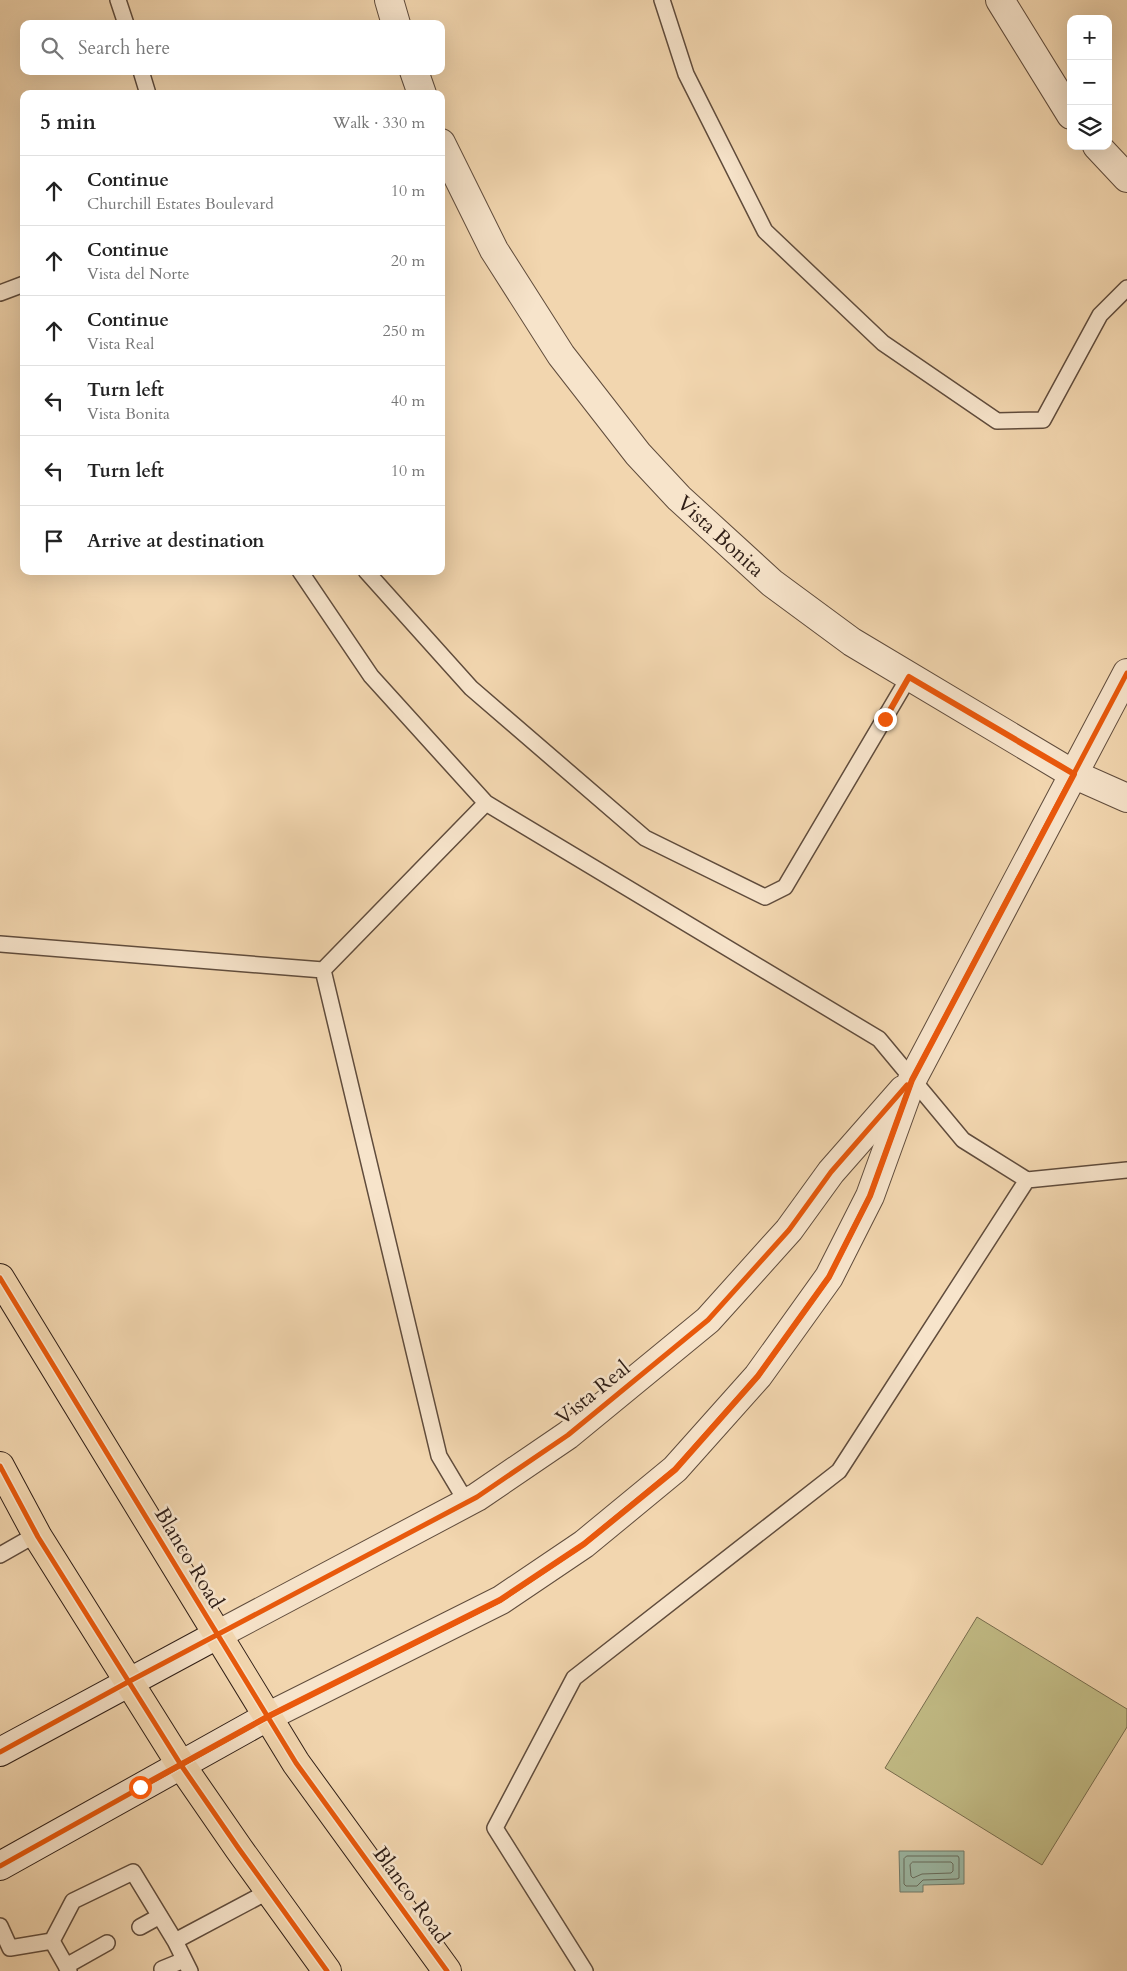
<!DOCTYPE html>
<html lang="en">
<head>
<meta charset="utf-8">
<style>
  :root { --surface:#fff; --page:#f6f6f6; --text:#222; --muted:#767676; --line:#e0e0e0 }
  body { margin:0; font-family:Cardo,serif; background:var(--page); color:var(--text) }
  .controls { position:absolute; right:15px; top:15px; display:grid; overflow:hidden; border-radius:10px; box-shadow:0 5px 20px #0002 }
  .controls button { width:45px; height:45px; display:grid; place-items:center; padding:0; border:0; border-bottom:1px solid var(--line); background:var(--surface); color:var(--text); font:25px sans-serif }
  .stop { position:absolute; width:15px; height:15px; margin:-11px; border:4px solid #ea580c; border-radius:50%; background:#fff }
  .stop.end { background:#ea580c; border-color:#fff; box-shadow:0 1px 5px #0008 }
  .list { margin:0; padding:0; list-style:none }
  h2 { display:flex; justify-content:space-between; align-items:center; height:65px; margin:0; padding:0 20px; font-size:21px }
  h2 small { font-size:16px; font-weight:400; color:var(--muted) }
  .list li { display:grid; grid-template-columns:32px 1fr auto; gap:15px; align-items:center; box-sizing:border-box; height:70px; padding:0 20px; border-top:1px solid var(--line) }
  .list b { display:block; font-size:19px; white-space:nowrap }
  .list p { margin:0; font-size:16px; white-space:nowrap; color:var(--muted) }
  .list em { font-size:16px; font-style:normal; color:var(--muted) }
  .icon { flex:none; width:28px; height:28px; fill:none; stroke:currentColor; stroke-width:2; stroke-linecap:round; stroke-linejoin:round }
  .map { position:relative; flex:none; width:1127px; height:1971px; overflow:hidden }
  .search { position:absolute; background:var(--surface); box-shadow:0 5px 20px #0002; left:20px; top:20px; width:425px; height:55px; display:flex; align-items:center; gap:12px; box-sizing:border-box; padding:0 18px; border-radius:10px; color:var(--muted); font-size:19px }
  .panel { position:absolute; background:var(--surface); box-shadow:0 5px 20px #0002; left:20px; top:90px; width:425px; height:485px; border-radius:10px }
  .map>svg:first-child { display:block }
</style>
</head>
<body>
<div class="map">
<svg width="1127" height="1971" viewBox="0 0 1127 1971">
  <rect width="100%" height="100%" fill="#f2d6af"/>
  <filter id="stains"><feTurbulence type="fractalNoise" baseFrequency=".004" numOctaves="4"/><feColorMatrix values="0 0 0 0 .2 0 0 0 0 .09 0 0 0 0 .02 0 0 0 .5 -.17"/></filter>
  <radialGradient id="worn" r=".72"><stop offset=".6" stop-color="#630" stop-opacity="0"/><stop offset="1" stop-color="#630" stop-opacity=".3"/></radialGradient>
  <!-- green -->
  <path fill="#c2bc86" stroke="#786d4e" d="M977,1617L1127,1709V1727L1042,1865L885,1768Z"/>
  <!-- water -->
  <path fill="#9cbaa7" stroke="#707c6d" d="M899,1851H964V1884L923,1885V1892H900Z"/>
  <g fill="none" stroke-linecap="round" stroke-linejoin="round">
    <!-- shore -->
    <path stroke="#666c5e" stroke-width="1" d="M907,1856H958L959,1858V1878L957,1879L923,1880L917,1886H906L904,1884V1859Z
      M913,1862H951L953,1864V1871L951,1873L922,1874L913,1878L911,1876L910,1865Z"/>
    <!-- lane casing -->
    <g stroke="#604c3c" stroke-width="18">
      <path id="lane" d="M118,0L126,24
        M662,0L686,74L765,231L883,343L997,421L1043,420L1100,315L1127,288
        M141,71L148,94
        M0,293L24,284
        M300,571L371,676L486,803
        M366,571L471,688L645,838L765,897L785,887L909,677
        M0,944L323,970
        M1027,1180L1127,1170
        M467,1503L439,1456L323,970L486,803L879,1039L963,1140L1027,1180L839,1471L574,1678L495,1828L585,1971
        M0,1555L37,1534
        M0,1926L10,1948L52,1941L69,1971
        M140,1927L160,1916
        M52,1941L73,1901L133,1872L175,1941
        M66,1966L107,1943
        M162,1969L184,1960
        M190,1971L175,1941L269,1891"/>
    </g>
    <!-- street casing -->
    <g stroke="#604c3c" stroke-width="30">
      <g id="street">
        <path d="M389,0L396,24"/>
        <path d="M1000,0L1071,115"/>
        <path d="M414,71L422,94"/>
        <path id="s1" d="M441,143L494,250L561,355L638,454L679,498L772,583L852,642L1073,774L1127,798"/>
        <path d="M1097,146L1127,178"/>
        <path d="M217,1635L477,1497L568,1435L708,1320L789,1230L831,1172L903,1090"/>
        <path d="M267,1717L501,1600L584,1544L675,1469L758,1376L829,1277L870,1196L912,1080L1127,673"/>
      </g>
    </g>
    <!-- secondary casing -->
    <g stroke="#2f1e16" stroke-width="30">
      <path id="secondary" d="M0,1752L217,1635
        M0,1866L267,1717"/>
    </g>
    <!-- primary casing -->
    <g stroke="#2f1e16" stroke-width="30">
      <path id="primary" d="M0,1278L296,1763L447,1971
        M0,1466L38,1537L181,1765L239,1849L327,1971"/>
    </g>
    <!-- lane -->
    <use href="#lane" stroke="#f7e4cb" stroke-width="15"/>
    <!-- street -->
    <use href="#street" stroke="#f7e4cb" stroke-width="28"/>
    <!-- secondary -->
    <use href="#secondary" stroke="#f7e4cb" stroke-width="28"/>
    <!-- primary -->
    <use href="#primary" stroke="#f2d6af" stroke-width="28"/>
    <!-- cycleway casing -->
    <g stroke="#f7e4cb" stroke-width="8">
      <path id="cycleway" d="M0,1278L296,1763L447,1971
        M0,1466L38,1537L181,1765L239,1849L327,1971
        M0,1752L128,1682L477,1497L568,1435L708,1320L789,1230L831,1172L907,1085
        M0,1866L267,1717L501,1600L584,1544L675,1469L758,1376L829,1277L870,1196L912,1080L1127,673"/>
    </g>
    <!-- cycleway -->
    <use href="#cycleway" stroke="#e8590c" stroke-width="5"/>
  </g>
  <g fill="none" stroke-linecap="round" stroke-linejoin="round">
    <!-- route -->
    <path stroke="#ea580c" stroke-width="6" d="M140,1787L267,1717L500,1600L584,1544L675,1470L758,1376L829,1277L870,1196L912,1080L1074,774L909,677L885,719"/>
  </g>
  <g text-anchor="middle" dominant-baseline="central" stroke-width="5" stroke-linejoin="round" paint-order="stroke">
    <!-- street labels -->
    <g font-size="21" fill="#2f1e16" stroke="#f7e4cb">
      <text stroke="none"><textPath href="#s1" startOffset="486">Vista Bonita</textPath></text>
      <text transform="translate(593 1393) rotate(-39)">Vista Real</text>
      <text transform="translate(189 1558) rotate(59)">Blanco Road</text>
      <text transform="translate(411 1895) rotate(54)">Blanco Road</text>
    </g>
  </g>
  <rect width="100%" height="100%" filter="url(#stains)"/>
  <rect width="100%" height="100%" fill="url(#worn)"/>
</svg>
<div class="controls">
<button>+</button>
<button>−</button>
<button><svg class="icon" aria-label="layers" viewBox="0 0 24 24"><path d="M12 4l9 5-9 5-9-5zM3 14l9 5 9-5"/></svg></button>
</div>
<div class="stop" style="left:140px;top:1787px"></div>
<div class="stop end" style="left:885px;top:719px"></div>
<div class="search"><svg class="icon" aria-label="search" viewBox="0 0 24 24"><circle cx="10" cy="10" r="6"/><path d="M15 15l6 6"/></svg>Search here</div>
<section class="panel">
<h2>5 min<small>Walk · 330 m</small></h2>
<ul class="list">
<li><svg class="icon" aria-label="ahead" viewBox="0 0 24 24"><path d="M12 20V5M6 11l6-6 6 6"/></svg><div><b>Continue</b><p>Churchill Estates Boulevard</p></div><em>10 m</em></li>
<li><svg class="icon" aria-label="ahead" viewBox="0 0 24 24"><path d="M12 20V5M6 11l6-6 6 6"/></svg><div><b>Continue</b><p>Vista del Norte</p></div><em>20 m</em></li>
<li><svg class="icon" aria-label="ahead" viewBox="0 0 24 24"><path d="M12 20V5M6 11l6-6 6 6"/></svg><div><b>Continue</b><p>Vista Real</p></div><em>250 m</em></li>
<li><svg class="icon" aria-label="left" viewBox="0 0 24 24"><path d="M17 20v-9H6M10 6l-5 5 5 5"/></svg><div><b>Turn left</b><p>Vista Bonita</p></div><em>40 m</em></li>
<li><svg class="icon" aria-label="left" viewBox="0 0 24 24"><path d="M17 20v-9H6M10 6l-5 5 5 5"/></svg><div><b>Turn left</b></div><em>10 m</em></li>
<li><svg class="icon" aria-label="arrive" viewBox="0 0 24 24"><path d="M6 21V4h12l-3 4 3 4H6"/></svg><div><b>Arrive at destination</b></div></li>
</ul>
</section>
</div>
</body>
</html>
